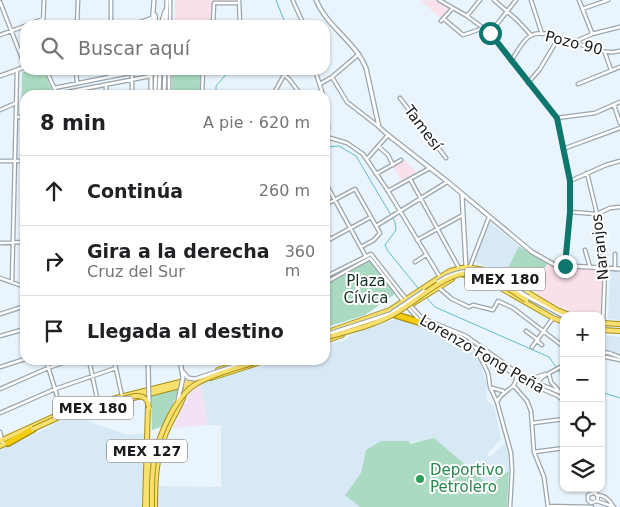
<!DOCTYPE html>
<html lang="es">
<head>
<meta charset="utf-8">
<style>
  :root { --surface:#fff; --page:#f6f6f6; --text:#202124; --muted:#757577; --line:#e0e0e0 }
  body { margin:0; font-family:"DejaVu Sans",sans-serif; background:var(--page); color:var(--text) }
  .controls { position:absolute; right:15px; bottom:15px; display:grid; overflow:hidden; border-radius:10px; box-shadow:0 1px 4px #0004 }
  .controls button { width:45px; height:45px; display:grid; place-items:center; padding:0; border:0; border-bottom:1px solid var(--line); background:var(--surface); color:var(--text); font:25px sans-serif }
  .stop { position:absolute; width:15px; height:15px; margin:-11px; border:4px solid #0f766e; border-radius:50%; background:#fff }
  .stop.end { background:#0f766e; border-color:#fff; box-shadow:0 1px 5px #0008 }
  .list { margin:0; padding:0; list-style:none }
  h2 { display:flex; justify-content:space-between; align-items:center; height:65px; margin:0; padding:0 20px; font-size:21px }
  h2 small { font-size:16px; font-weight:400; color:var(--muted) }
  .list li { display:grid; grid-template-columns:32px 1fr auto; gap:15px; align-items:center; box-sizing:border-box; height:70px; padding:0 20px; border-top:1px solid var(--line) }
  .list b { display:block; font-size:19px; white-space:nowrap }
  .list p { margin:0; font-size:16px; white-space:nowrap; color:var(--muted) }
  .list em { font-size:16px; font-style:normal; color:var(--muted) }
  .icon { flex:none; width:28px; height:28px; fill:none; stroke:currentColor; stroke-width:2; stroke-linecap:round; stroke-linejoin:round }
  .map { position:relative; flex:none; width:620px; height:507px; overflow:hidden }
  .search { position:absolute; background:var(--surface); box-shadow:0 1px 4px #0004; left:20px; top:20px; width:310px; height:55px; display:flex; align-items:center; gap:12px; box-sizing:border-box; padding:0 18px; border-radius:15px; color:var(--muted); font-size:19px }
  .panel { position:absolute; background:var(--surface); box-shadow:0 1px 4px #0004; left:20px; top:90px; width:310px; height:275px; border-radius:15px }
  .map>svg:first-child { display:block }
</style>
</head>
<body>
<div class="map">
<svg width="620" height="507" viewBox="0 0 620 507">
  <rect width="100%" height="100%" fill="#e9f4fc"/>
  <!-- commercial -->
  <path fill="#f3e2f3" d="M201,383L208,425L173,428L189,394Z"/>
  <!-- built -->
  <path fill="#d8e9f6" d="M489,222L519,246L505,274L473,261Z
    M610,271H620V320L608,319Z
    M398,318L464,343L473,352L480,362L487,384L486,392L487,401L494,406L501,439L487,454L488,456H491L506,443L508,449L509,471L506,472L490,486L434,439L366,450L361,473L345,494L360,507H157V486L221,487V425H208L201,383L250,366L258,369L279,360H325V345L343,341L356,332Z
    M601,335L620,337V354L601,350Z
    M87,412L90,422L128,435L145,433L143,507H0V449L25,439L71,416Z"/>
  <!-- education -->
  <path fill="#f9e0eb" d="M175,0H235V1H212L211,25H175Z
    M434,0L452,8L443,18H441L421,1Z
    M404,160L417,172L402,181L392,166Z
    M547,264L555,267L602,270L601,316H589L570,311L554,305L532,290Z"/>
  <!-- green -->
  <path fill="#aadac1" d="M30,70H43L54,95H25V114H21L22,73Z
    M172,70H201L200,95H172Z
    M519,246L547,264L532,290L505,274Z
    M370,261L395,294L365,315L330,326L325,314V284Z
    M180,388L163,426L152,430L151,396Z
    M434,438L490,486L507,472L509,471L507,507H360L345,495L361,473L366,450L381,441H409L410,444Z"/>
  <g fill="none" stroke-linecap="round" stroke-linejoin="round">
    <!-- stream -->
    <path stroke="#60bdca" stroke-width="1" d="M276,0L286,25
      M216,95V86L230,70
      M325,147L339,146L356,156L395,222L396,230L385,245L388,251L418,288
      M426,297L435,307L549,357L564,378
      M601,392L620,398"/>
    <!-- street casing -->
    <g stroke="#9ba5ac" stroke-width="5">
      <path id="street" d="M239,0L240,25
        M439,0L467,16L490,33L557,118L595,113L620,102
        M494,0L517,20L531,35
        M531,0L542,34
        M579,0L592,33
        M293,1L304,25
        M0,2L25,66
        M582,9L608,0
        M467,16L480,0
        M444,19L463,35L484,28
        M441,21L453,8
        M27,25L43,19
        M43,25L44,0
        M77,25L78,0
        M111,25V0
        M170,25V0
        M213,25L214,3H239
        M490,33L516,0
        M0,35L25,26
        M574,42L592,34L620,27
        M605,53L611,70
        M511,61C516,54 522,41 530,36C551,23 593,59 620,51
        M46,70L57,94
        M76,70L77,83
        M315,70L323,95
        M132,72V95
        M110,77V70
        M332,77L347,102L378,126
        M528,83L540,69L559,37
        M320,84L332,77L359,54
        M578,84L620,67
        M106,85V95
        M54,88L144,70
        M57,94L151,76
        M169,95V70
        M202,95L203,70
        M273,95L284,75L289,79L298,91
        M400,98L446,158
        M614,105L620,123
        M325,106L328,127L327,137L347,143L363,154L388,191L440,277
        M0,110L16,103
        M17,117H25
        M557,118L570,181V212L565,267
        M378,146L388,155L393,165
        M563,149L620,128
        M367,159L388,135
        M0,161H25
        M587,173L597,214L605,268L603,323
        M376,174L401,160
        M410,179L459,268
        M570,181L606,165L620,161
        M325,182L365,255
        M388,191L430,168
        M325,205L355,189L380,233L374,240L361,247
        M570,212L597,214L610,208L620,207
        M376,226L447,182
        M325,231L330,239
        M417,240L463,215
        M325,242L371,217
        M0,243L25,242
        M585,250L590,267
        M415,262L426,255
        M469,269L489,217
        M615,269V254
        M325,277L371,254L407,300
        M0,278L25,287
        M12,282L17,70
        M325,283L370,258L403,301
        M438,287L452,299L469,307L473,305L493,310L498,301L513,308L564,347
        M406,305L419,320
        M410,305L422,318L466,336L523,377L564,394
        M0,314L25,306
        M423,323L464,340L524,381L558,396L564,401
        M325,324L328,331
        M526,331L538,340
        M0,336L25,329
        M537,341L542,345
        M532,347L553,318
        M476,349L488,373L490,387L497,402L511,453L512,471L510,507
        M601,352L609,353L620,357
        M601,356L620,360
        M46,360L62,412
        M89,360L98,403
        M114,360L122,396
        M0,367L25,359
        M549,374L551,382L559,391
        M529,380L545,374
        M535,384L544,376L564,365
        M514,386L527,401L531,411L534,452L544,477L548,507
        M492,388L503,391
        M0,389L48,368L71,360
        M497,402C502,389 518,390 516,375
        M0,413L55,389L116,368
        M533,423L564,419
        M0,432L3,445
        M534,452L564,448
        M595,488L596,494
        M597,495C604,495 610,500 613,506
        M597,501L598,497L596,494L593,493L588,495V500L591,503L597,501L614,507
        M548,506L592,507"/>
    </g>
    <!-- secondary casing -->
    <g stroke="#9ba5ac" stroke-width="5.5">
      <path id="secondary" d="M316,0C327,27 355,41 366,68L379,127L388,135L448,182L532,252L555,265L620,269
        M155,15L156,25
        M133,25L155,17
        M152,25L154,0
        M161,25L165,11
        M166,25L167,0
        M0,76L25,67
        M151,95V70
        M155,95L156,70
        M159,95L160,70
        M164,95L165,70
        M462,195L466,267L465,274
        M528,297L564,316"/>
    </g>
    <!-- primary casing -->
    <g stroke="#a78e15" stroke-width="6">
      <path id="primary" d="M464,275L485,279L553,318L564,322
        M412,304L452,279
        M601,323L620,324
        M601,330L620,331
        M325,333L390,310L440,277L450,271L466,267L492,271L557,310L572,316
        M325,341L342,335
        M218,370L247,360
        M211,378L267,360
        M68,415L199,381
        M0,441L68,410L192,379
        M0,446L9,442
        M145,507L148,405
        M149,507V448
        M155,507C155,481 156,458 166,433C172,417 186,400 186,383"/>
    </g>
    <!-- highway casing -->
    <g stroke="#a78e15" stroke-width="8">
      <path id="highway" d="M396,315L422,323
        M8,443L33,429"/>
    </g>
    <!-- street -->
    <use href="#street" stroke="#fff" stroke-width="2.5"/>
    <!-- secondary -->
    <use href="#secondary" stroke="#fff" stroke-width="3"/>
    <!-- primary -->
    <use href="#primary" stroke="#f8e070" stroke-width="4"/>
    <!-- highway -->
    <use href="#highway" stroke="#f4cc10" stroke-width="5"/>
    <!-- secondary-bridge casing -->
    <g stroke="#9ba5ac" stroke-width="5.5" stroke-linecap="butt">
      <path id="secondary-bridge" d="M438,282C474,258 496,279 528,297
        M325,335L390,314L424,291
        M148,360L149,404
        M183,372L188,378L195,379L253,360
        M178,400L183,378L180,360"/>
    </g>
    <!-- primary-bridge casing -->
    <g stroke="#a78e15" stroke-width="6" stroke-linecap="butt">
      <path id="primary-bridge" d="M325,338C348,331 373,326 394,314C417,302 444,272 471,273C491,274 510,290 526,300
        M33,429L75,410L135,396C145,395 148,400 149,408
        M152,507C152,490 151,473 155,457C159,434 176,396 196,384C213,373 242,367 261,360"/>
    </g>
    <!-- secondary-bridge -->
    <use href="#secondary-bridge" stroke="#fff" stroke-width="3"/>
    <!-- primary-bridge -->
    <use href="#primary-bridge" stroke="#f8e070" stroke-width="4"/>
  </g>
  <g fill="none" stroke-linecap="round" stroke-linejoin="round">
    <!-- route -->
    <path stroke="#0f766e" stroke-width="6" d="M490,33L557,118L570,181V212L565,266"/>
  </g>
  <!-- markers -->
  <circle fill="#2e9e5b" stroke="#fff" stroke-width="2" cx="420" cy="479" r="5"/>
  <g text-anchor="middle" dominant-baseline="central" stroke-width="4" stroke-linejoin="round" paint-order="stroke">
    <!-- shield labels -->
    <g fill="#fff" stroke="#5e6062" stroke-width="1">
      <rect x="465" y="267.5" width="80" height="23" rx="4"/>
      <rect x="53" y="396.5" width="80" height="23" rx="4"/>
      <rect x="107" y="439.5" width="80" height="23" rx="4"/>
    </g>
    <g font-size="14" font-weight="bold" fill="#191c1f">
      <text x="505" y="279">MEX 180</text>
      <text x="93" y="408">MEX 180</text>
      <text x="147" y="451">MEX 127</text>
    </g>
    <!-- street labels -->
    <g font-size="15" fill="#191c1f" stroke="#fff">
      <text transform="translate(574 43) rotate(14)">Pozo 90</text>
      <text transform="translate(423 128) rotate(53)">Tamesí</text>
      <text transform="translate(600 247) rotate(-96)">Naranjos</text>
      <text transform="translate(482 354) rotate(30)">Lorenzo Fong Peña</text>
    </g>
    <!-- park labels -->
    <g font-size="15" fill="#143526" stroke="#fff">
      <text x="366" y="281">Plaza<tspan x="366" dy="17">Cívica</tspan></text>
    </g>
    <!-- leisure labels -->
    <g font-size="15" fill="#27864d" stroke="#fff" text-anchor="start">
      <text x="430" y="470">Deportivo<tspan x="430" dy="17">Petrolero</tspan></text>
    </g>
  </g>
</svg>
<div class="controls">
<button>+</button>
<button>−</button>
<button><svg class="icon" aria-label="locate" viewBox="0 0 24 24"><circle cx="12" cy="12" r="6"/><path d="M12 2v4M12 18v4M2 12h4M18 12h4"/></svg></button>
<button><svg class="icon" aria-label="layers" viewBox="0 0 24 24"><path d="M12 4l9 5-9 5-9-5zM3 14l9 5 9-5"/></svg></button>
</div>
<div class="stop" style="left:490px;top:33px"></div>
<div class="stop end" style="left:565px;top:266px"></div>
<div class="search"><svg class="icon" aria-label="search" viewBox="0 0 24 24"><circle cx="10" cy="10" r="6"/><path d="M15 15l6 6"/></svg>Buscar aquí</div>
<section class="panel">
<h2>8 min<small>A pie · 620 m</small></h2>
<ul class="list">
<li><svg class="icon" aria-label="ahead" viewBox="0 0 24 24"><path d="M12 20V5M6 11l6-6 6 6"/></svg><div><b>Continúa</b></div><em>260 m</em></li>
<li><svg class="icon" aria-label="right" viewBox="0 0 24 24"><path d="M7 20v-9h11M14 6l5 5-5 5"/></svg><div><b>Gira a la derecha</b><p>Cruz del Sur</p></div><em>360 m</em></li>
<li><svg class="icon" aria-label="arrive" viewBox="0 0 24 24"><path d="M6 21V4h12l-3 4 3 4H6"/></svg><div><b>Llegada al destino</b></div></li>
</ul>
</section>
</div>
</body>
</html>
